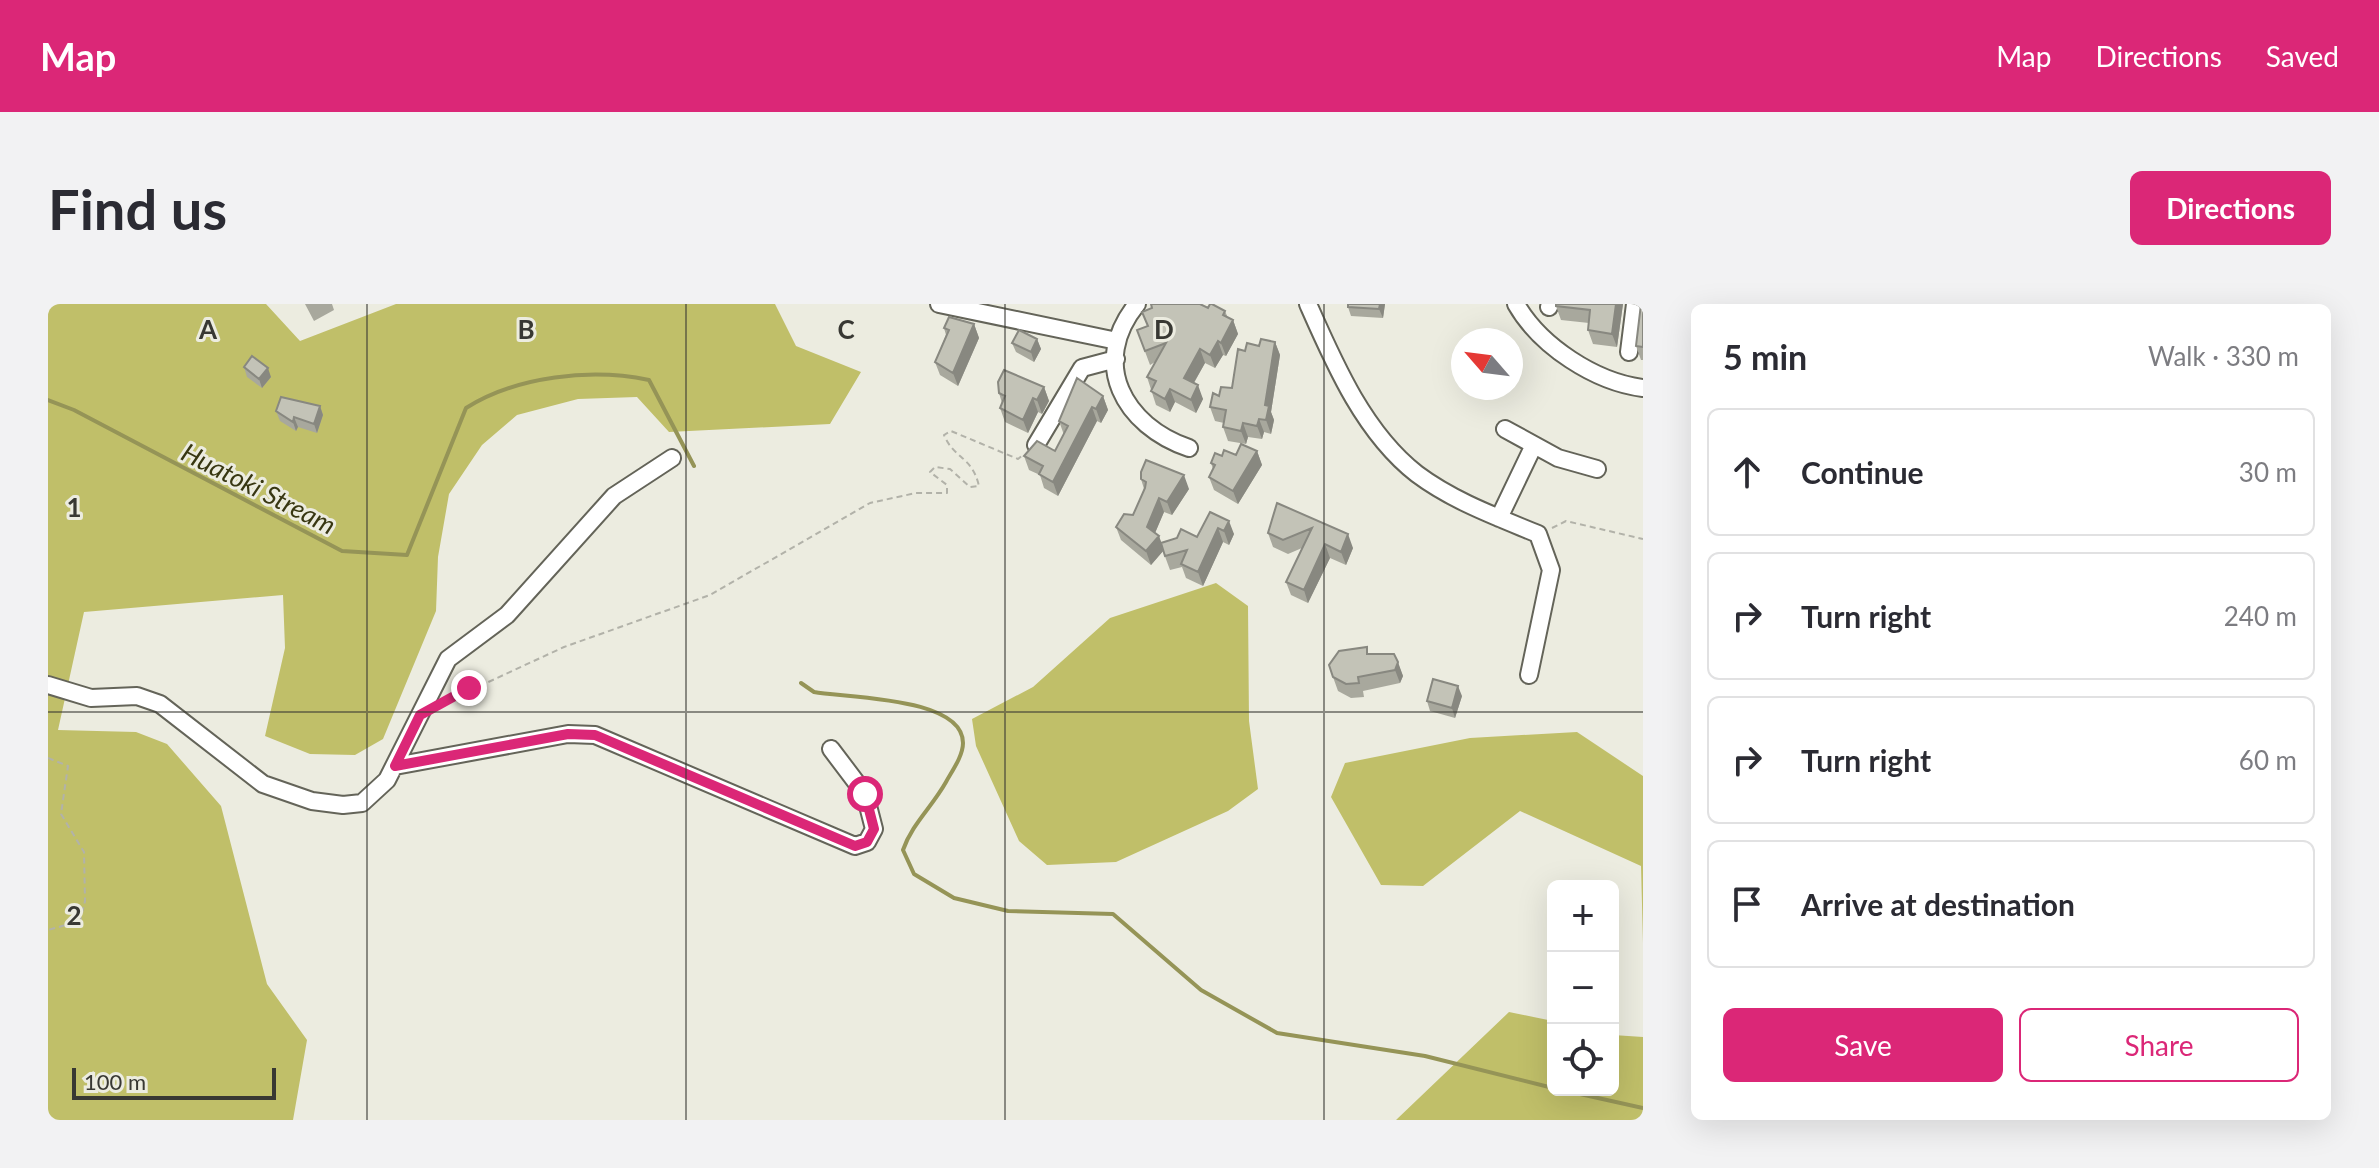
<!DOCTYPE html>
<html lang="en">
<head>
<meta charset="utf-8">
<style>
  :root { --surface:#fff; --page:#f2f2f3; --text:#2b2b33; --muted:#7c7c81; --line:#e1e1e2; --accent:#db2777 }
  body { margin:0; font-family:Lato,sans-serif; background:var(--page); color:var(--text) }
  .controls { position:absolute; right:24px; bottom:24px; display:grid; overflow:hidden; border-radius:12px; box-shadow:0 8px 32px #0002 }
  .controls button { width:72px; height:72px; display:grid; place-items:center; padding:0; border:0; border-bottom:2px solid var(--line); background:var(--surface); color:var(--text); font:40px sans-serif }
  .compass { position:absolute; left:1403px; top:24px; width:72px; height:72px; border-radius:50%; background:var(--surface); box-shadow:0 8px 32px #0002; rotate:298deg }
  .scale { position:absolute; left:24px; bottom:20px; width:204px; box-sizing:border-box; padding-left:8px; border:4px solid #383833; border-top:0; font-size:22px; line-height:28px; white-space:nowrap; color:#383833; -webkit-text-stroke:6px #ecece0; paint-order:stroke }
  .stop { position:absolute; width:24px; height:24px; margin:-18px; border:6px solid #db2777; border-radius:50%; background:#fff }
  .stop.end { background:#db2777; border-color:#fff; box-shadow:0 2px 8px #0008 }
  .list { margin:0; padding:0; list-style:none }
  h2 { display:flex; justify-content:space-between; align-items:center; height:104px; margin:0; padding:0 32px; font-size:34px }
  h2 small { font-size:26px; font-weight:400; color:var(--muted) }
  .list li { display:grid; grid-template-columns:52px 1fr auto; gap:24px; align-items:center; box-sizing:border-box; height:128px; margin:0 16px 16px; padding:0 16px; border:2px solid var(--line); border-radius:12px }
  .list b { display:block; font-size:30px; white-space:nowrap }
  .list em { font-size:26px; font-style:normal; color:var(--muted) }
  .actions { display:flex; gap:16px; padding:24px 32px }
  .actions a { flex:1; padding:18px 0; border:2px solid var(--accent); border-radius:12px; text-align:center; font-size:28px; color:var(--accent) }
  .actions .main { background:var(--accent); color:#fff }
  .icon { flex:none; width:44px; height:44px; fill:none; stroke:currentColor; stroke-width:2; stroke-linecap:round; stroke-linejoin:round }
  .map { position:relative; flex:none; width:1595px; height:816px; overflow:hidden; border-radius:12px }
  header { display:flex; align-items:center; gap:48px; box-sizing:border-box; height:112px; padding:0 40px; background:var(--accent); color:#fff }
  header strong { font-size:38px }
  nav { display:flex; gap:44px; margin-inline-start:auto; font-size:28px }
  .intro { display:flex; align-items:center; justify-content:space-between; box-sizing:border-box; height:192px; padding:0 48px }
  h1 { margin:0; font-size:56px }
  .button { padding:20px 36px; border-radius:12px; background:var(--accent); color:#fff; font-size:28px; font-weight:700 }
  main { display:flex; gap:48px; padding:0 48px }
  aside { flex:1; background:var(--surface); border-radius:12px; box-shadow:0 8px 32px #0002 }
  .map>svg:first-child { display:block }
</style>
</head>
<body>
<header>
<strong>Map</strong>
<nav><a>Map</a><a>Directions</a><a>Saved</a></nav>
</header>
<div class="intro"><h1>Find us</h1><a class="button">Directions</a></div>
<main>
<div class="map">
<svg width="1595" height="816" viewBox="0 0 1595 816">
  <rect width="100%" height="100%" fill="#ecece0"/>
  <!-- forest -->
  <path fill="#c0bf69" d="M0,0H218L252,37L348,0H727L748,42L813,68L782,120L621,128L589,93L530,95L469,111L434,141L401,190L390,253L388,307L335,435L307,451L262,450L217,432L237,344L235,291L36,308L10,426L88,428L119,440L173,502L219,680L259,736L245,816H0Z
    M1168,279L1200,302L1201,417L1210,485L1180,507L1068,558L999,561L971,537L928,442L924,415L985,383L1062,314Z
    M1529,428L1595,472V639L1593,562L1472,507L1375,582L1333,581L1283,493L1297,459L1422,434Z
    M1461,708L1505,717V786H1565V731L1595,733V816H1348Z"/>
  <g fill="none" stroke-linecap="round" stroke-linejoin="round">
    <!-- stream -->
    <path stroke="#959457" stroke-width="4" d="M0,96L26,106L294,247L359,251L418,104C469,72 543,64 601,76L646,162
      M753,379L766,388C800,394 915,393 915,439C915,452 904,467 898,478C884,503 864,520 855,546L866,570L906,594L960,607L1065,610L1153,686L1229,729L1377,752L1505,784
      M1514,786L1595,804"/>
    <!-- minor casing -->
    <g stroke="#646459" stroke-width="20">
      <path id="minor" d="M891,0L1069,37
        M1089,0C1041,59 1076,122 1141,144
        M1260,0C1286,59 1316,129 1369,170C1405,197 1449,213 1490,230L1503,266L1481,371
        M1468,0C1492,42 1547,78 1595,84
        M1501,3L1502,0
        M1581,48L1587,0
        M1457,125L1510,154L1549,165
        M988,141L1034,64L1068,55
        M1451,214L1485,143
        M0,381L43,394L89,392L112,400L215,480L264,497L295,501L314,499L339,476L400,355L459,311L566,192L624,154
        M347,462L520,430L547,431L807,542L819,538L826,525L817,490L783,445"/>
    </g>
    <!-- path -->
    <path stroke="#b2b2a9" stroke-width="2" stroke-dasharray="6 4" stroke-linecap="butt" d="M1504,224L1518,217L1595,235
      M395,399L516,343L662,291L822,199L868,189H899V181L882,168L887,163L902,165L922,183L931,182C924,152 906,155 896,131L903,127L970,155L975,151
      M0,454L20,462L13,510L36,548L37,597L32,617L0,626"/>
    <!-- minor -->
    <use href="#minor" stroke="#fff" stroke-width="16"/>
  </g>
  <!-- wall -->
  <path fill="#a8a89d" d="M257,0H284L286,6L266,17Z
    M1300,0H1337L1335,14L1303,12L1300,3Z
    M1575,0L1569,43L1545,40L1540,26L1541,19L1513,16L1508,2Z
    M1595,0V56H1593L1588,42Z
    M1160,4L1177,7L1180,14L1185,16L1190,30L1178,52L1175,51L1167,64L1157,59L1146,79L1155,95L1148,109L1127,98L1122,108L1108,101L1099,73L1107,58L1102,61L1089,26Z
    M926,20L931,34L910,82L892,71L887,58L898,31L896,24Z
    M989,35L993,45L986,58L968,48L964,39Z
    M1227,38L1232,51L1223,108L1226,116L1223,130L1216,128L1214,135L1200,133L1198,140L1180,137L1175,123L1176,119L1167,117L1162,103L1171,92L1184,84L1197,47Z
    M196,63L223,73L214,84L199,73Z
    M996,83L1001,97L994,110L990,108L980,129L957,118L952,104L954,99L951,89Z
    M1055,92L1060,106L1053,119L1049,117L1010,192L996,184L992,171L981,166L976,152L1007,147L1016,131L1011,117Z
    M272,102L275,111L269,129L250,123L248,127L232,117L228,107Z
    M1209,147L1214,161L1190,200L1166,186L1161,173L1165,165L1163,159L1174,152L1188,151Z
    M1093,175L1141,185L1124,211L1116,208L1107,229L1111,232L1113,239L1149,233L1162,208L1186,230L1181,241L1175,238L1155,282L1138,274L1134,263L1122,266L1115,247L1103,261L1073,236L1068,223L1085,211L1096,185Z
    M1229,199L1305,244L1298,261L1282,254L1260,299L1243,291L1238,278L1254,244L1240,250L1225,243L1220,229Z
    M1321,350H1346L1355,372L1352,379L1315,387L1316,393L1303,394L1290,387L1285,373Z
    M1414,392L1407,414L1382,407L1379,397Z"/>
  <!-- shaded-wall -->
  <path fill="#888880" d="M1332,0H1337L1335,14L1331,5Z
    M1568,0H1575L1569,43L1564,30Z
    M1185,16L1190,30L1178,52L1173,39Z
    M926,20L931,34L910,82L905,69Z
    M989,35L993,45L986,58L983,48Z
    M1170,37L1175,51L1167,64L1162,51Z
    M1227,38L1232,51L1223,108L1226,116L1223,130L1218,116L1217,101Z
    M1152,45L1157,59L1141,87L1136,74Z
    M220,64L223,73L214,84L211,75Z
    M1150,81L1155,95L1148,109L1143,96Z
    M996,83L1001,97L994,110L989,96Z
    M1122,85L1127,98L1122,108L1117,95Z
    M1055,92L1060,106L1053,119L1048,105Z
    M985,94L990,108L980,129L975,116Z
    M272,102L275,111L269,129L266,120Z
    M1044,103L1049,117L1010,192L1005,178Z
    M246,113L250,123L248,127L245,118Z
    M1211,115L1216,128L1214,135L1209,122Z
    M1195,119L1200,133L1198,140L1193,127Z
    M1209,147L1214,161L1190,200L1185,187Z
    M1136,171L1141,185L1124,211L1119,198Z
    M1111,194L1116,208L1104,236L1099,223Z
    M1181,217L1186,230L1181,241L1176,227Z
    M1170,224L1175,238L1155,282L1150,268Z
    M1300,230L1305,244L1298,261L1293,248Z
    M1111,232L1116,246L1103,261L1098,247Z
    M1277,240L1282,254L1260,299L1256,286Z
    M1350,358L1355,372L1352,379L1347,366Z
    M1410,382L1414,392L1407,414L1404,404Z"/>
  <!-- building -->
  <path fill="#c3c3b7" stroke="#888880" stroke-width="2" d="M1103,0H1152L1160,4L1162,0H1164L1177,7L1175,11L1185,16L1173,39L1170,37L1162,51L1152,45L1136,74L1150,81L1143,96L1122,85L1117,95L1103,87L1108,77L1099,73L1118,39L1097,47L1089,26L1100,22L1094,8L1104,4Z
    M1300,0H1332L1331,5L1300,3Z
    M1508,0H1568L1564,30L1540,26L1542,6L1508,2Z
    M1593,0H1595V43L1588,42Z
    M901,13L926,20L905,69L887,58L901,26L896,24Z
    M971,26L989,35L983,48L964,39Z
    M1213,35L1227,38L1217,101L1221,102L1218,116L1211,115L1209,122L1195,119L1193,127L1175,123L1178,106L1162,103L1165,89L1171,92L1173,83L1184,84L1190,45L1197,47L1199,39L1211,42Z
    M204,52L220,64L211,75L196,63Z
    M956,66L996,83L989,96L985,94L975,116L952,104L957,92L951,89L950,78Z
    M1029,74L1055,92L1048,105L1044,103L1005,178L991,170L995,162L976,152L989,137L1007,147L1020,122L1011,117Z
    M233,93L272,102L266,120L246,113L245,118L228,107Z
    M1193,140L1209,147L1185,187L1161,173L1167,161L1163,159L1167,149L1174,152L1176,146L1188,151Z
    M1098,156L1136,171L1119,198L1111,194L1099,223L1111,232L1098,247L1068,223L1076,210L1085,211L1097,184L1098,178L1093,175V168Z
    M1229,199L1300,230L1293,248L1277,240L1256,286L1238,278L1264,224L1235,236L1220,229Z
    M1162,208L1181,217L1176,227L1170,224L1150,268L1133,260L1139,246L1117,252L1113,239L1129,234L1133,225L1149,233Z
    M1319,343V350H1346L1350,358L1347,366L1310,373L1311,379L1298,380L1285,373L1281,361L1291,347Z
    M1385,375L1410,382L1404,404L1379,397Z"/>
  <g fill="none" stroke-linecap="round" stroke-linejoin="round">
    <!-- route -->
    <path stroke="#db2777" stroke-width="10" d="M421,384L372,411L347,462L520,430L547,431L807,542L819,538L826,525L817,490"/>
  </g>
  <!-- grid -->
  <path fill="none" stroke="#383833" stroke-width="2" stroke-opacity="0.55" d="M319,0V816M638,0V816M957,0V816M1276,0V816M0,408H1595"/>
  <g text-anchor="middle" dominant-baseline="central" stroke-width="6" stroke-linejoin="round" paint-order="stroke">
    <!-- water labels -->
    <g font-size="26" font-style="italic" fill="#383712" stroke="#ecece0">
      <text transform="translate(211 184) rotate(27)">Huatoki Stream</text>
    </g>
  </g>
  <g font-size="26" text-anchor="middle" font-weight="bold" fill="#383833" stroke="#ecece0" stroke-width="6" stroke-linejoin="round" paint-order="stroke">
    <text x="160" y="35">A</text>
    <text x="478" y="35">B</text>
    <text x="798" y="35">C</text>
    <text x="1116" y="35">D</text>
    <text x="26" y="213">1</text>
    <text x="26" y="621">2</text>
  </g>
</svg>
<div class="controls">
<button>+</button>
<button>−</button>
<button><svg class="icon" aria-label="locate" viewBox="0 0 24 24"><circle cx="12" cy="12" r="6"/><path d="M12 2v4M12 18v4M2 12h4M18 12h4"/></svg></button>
</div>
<svg class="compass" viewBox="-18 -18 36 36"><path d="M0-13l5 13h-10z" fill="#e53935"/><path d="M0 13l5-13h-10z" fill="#7c7c81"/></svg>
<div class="scale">100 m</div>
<div class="stop" style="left:817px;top:490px"></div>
<div class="stop end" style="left:421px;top:384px"></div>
</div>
<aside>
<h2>5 min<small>Walk · 330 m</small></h2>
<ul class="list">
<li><svg class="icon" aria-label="ahead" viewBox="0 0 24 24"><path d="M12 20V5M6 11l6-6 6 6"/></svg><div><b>Continue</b></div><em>30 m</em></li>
<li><svg class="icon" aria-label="right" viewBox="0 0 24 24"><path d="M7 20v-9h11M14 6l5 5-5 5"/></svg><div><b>Turn right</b></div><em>240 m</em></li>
<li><svg class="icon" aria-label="right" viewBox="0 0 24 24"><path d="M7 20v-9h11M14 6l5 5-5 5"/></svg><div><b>Turn right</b></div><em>60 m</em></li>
<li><svg class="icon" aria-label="arrive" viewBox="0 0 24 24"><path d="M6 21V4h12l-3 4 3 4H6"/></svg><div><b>Arrive at destination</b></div></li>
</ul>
<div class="actions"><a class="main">Save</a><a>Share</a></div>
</aside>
</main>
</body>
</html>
